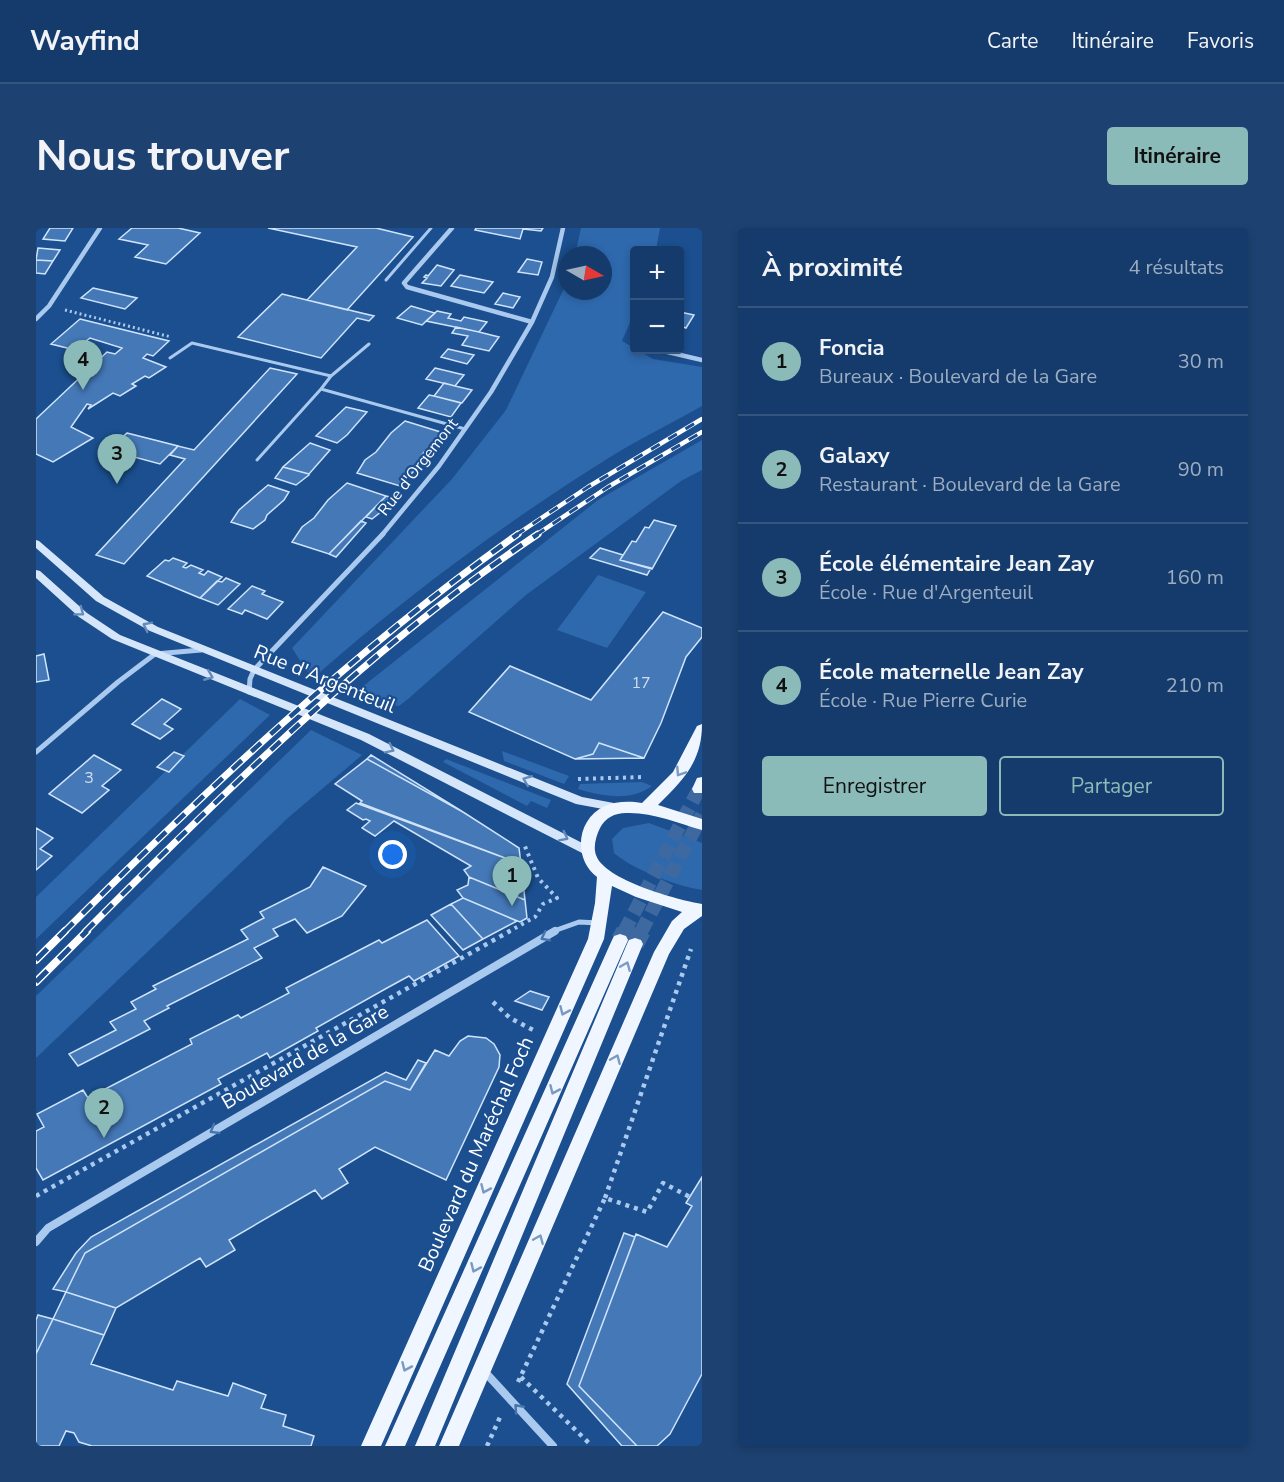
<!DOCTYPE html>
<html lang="fr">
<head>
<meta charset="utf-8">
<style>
  :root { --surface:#143b6b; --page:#1d4271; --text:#f1f3f6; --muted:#9dadc1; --line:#33557e; --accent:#8bbbb9 }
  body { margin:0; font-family:"Nunito Sans",sans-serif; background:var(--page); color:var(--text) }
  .controls { position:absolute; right:18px; top:18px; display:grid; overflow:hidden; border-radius:6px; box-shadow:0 3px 9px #0003 }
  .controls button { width:54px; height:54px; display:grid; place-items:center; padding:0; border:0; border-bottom:2px solid var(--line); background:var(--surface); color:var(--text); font:30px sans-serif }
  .compass { position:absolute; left:522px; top:18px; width:54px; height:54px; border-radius:50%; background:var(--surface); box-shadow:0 3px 9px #0003; rotate:99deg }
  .you { position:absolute; left:357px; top:627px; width:21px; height:21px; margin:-15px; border:4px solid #fff; border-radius:50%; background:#1a73e8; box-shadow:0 0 0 9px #1a73e833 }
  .badge { display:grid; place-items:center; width:39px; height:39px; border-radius:50%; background:var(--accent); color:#111; font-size:20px; font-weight:700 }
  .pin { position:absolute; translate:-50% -50px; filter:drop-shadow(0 2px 3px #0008) }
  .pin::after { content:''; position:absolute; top:32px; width:21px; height:18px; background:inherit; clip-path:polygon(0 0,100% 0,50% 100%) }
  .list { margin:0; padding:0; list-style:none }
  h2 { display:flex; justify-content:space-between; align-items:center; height:78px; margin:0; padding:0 24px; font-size:26px }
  h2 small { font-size:20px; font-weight:400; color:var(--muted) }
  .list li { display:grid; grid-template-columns:39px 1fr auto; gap:18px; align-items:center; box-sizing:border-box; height:108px; padding:0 24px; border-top:2px solid var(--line) }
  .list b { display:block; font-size:22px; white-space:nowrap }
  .list p { margin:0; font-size:20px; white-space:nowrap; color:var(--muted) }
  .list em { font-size:20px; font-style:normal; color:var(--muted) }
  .actions { display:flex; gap:12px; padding:18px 24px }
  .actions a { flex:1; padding:14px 0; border:2px solid var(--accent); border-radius:6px; text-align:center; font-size:21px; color:var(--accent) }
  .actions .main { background:var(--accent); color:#111 }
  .map { position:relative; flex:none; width:666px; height:1218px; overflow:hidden; border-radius:6px }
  header { display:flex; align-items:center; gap:36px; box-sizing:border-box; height:84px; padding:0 30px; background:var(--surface); border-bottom:2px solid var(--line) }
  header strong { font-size:28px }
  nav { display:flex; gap:33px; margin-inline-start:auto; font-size:21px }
  .intro { display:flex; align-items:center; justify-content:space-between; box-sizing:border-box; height:144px; padding:0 36px }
  h1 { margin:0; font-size:42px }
  .button { padding:15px 27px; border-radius:6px; background:var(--accent); color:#111; font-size:21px; font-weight:700 }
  main { display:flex; gap:36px; padding:0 36px }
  aside { flex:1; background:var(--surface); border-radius:6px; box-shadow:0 3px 9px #0003 }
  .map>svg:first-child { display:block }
</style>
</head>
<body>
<header>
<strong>Wayfind</strong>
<nav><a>Carte</a><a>Itinéraire</a><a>Favoris</a></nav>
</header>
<div class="intro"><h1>Nous trouver</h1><a class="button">Itinéraire</a></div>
<main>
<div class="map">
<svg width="666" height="1218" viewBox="0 0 666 1218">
  <rect width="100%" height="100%" fill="#1b4f8f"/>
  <!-- green -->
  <path fill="#2e69ad" d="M545,0H624L620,22H598V85L586,113L617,131L666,139V178C634,196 601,212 571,231C467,296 368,370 276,451L256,420L416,251L470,182L531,54V63H567V27H539Z
    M666,212V242L645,253L490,367L372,471L363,478L316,467L562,272Z
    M562,347L610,364L571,420L521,402Z
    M204,471L234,487L0,711V669Z
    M275,502L326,527L253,589L0,830V768Z
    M466,523L533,548L528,556L468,533Z
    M410,531L515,572L511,580L495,573L491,578L407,534Z
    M606,554L616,558C594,574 566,568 542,561L544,556Z
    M613,595L666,615V662C640,658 598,642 578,625L576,611L587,600Z"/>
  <!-- building -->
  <path fill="#4478b7" stroke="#cfe3fa" stroke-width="1.5" d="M14,0H37L29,13L7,11Z
    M96,0H142L164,5L130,36L99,29L112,17L83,11Z
    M232,0H340L377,9L311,82L271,72L321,19Z
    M440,0H507L505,3L487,1L484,11L439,2Z
    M2,20L24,22L17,33L0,32Z
    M491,31L506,34L502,47L482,44Z
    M0,32L17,33L9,46L0,45Z
    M401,37L418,42L405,58L386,55L391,50L388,49L390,47L392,48Z
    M424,47L457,54L448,65L415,58Z
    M57,60L101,70L89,81L45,70Z
    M467,65L484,69L477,80L459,76Z
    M246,66L271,72L338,88L333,93L321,90L285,130L202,109Z
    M375,78L399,85L386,97L361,90Z
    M401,83L415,86L412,90L425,93L428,89L451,94L443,104L390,93Z
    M644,84L658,87L650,100L644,98Z
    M44,91L133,113L117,128L111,126L107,130L130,139L113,150L109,148L96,156L100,158L84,168L77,165L52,181L55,177L51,176L35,199L57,210L17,234L0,226V191L71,124L79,126L86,120L54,110L39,122L15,116Z
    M420,99L443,104L463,109L453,123L426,117L432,108L416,105Z
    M412,121L438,127L431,136L405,129Z
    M234,140L261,146L88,336L60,327L149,231L134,227L142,218L158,222Z
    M399,140L428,147L419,158L390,151Z
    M408,155L419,158L436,162L426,175L398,168Z
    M393,167L398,168L425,175L415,189L382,180Z
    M310,179L331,184L311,207L301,215L280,208Z
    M369,193L411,206L403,220L395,224L389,223L386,227L391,229L364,258L321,245L329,232L340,224L355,205Z
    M91,205L142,218L124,236L72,222Z
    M274,215L294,222L273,246L247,239Z
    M247,239L273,246V247L260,257L239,250Z
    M311,255L350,268L293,326L256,314L266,299L278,290L292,272Z
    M232,257L253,264L248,272L231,287L229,292L217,301L195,294L203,282Z
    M350,268L354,269L346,283L336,291L330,289Z
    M618,292L640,298L616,341L584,332L596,313L600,314L609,299L613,300Z
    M325,293L330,295L300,329L293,326Z
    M564,320L587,327L584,332L615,340L611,347L554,330Z
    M137,330L151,335L147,339L150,340L155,337L167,342L163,345L168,347L172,343L186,349L164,370L111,348L129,332L133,333Z
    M190,350L204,356L182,377L164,370L181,353L186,354Z
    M216,358L229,363L226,366L247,374L231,391L209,382L206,386L192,381Z
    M627,384L666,400V409L650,429L625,495L608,530L563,515L557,526L539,531L433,484L474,438L555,472Z
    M8,426L13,452L0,454V428Z
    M126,471L145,481L128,496L137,501L124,511L96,496Z
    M563,515L608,530L539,531L557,526Z
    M138,524L148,528L133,544L121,539Z
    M58,527L85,542L66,558L73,562L46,585L13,566Z
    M335,527L427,584L331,531Z
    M331,531L427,584L483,620L485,636L324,575L326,573L299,556Z
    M320,575L485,636L489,672L433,649L428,642L435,638L358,593L339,608L326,600L334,593L330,591L327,592L311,582Z
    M0,600L17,610L4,621L16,628L0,642Z
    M287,639L330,658L306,688L271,705L259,691L237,701L242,708L218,720L226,730L131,778L133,780L108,793L114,801L42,838L33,826L80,802L74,794L100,781L95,774L120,761L117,758L212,711L205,702L228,690L224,684L274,659Z
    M433,649L489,672L491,690L484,694L427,670L421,662L432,657Z
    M427,670L481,693L447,711L415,676Z
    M415,676L447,711L427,722L395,687Z
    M391,692L423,728L378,753L373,748L351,760L280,800L282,803L234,830L231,825L182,851L185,856L7,952L0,940V903L8,899L1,886L47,862L52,870L156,816L154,811L202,787L205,790L253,765L250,760L343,712L346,715Z
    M494,763L513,769L506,782L479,773Z
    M432,808L450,810L458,816L464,827L463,839L410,952L339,919L303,941L312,955L286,971L279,962L193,1012L199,1022L170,1039L164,1030L80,1080L30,1064L49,1025L349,853L374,862L399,822L413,828L424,813Z
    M382,832L390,835L374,862L349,853L49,1025L30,1064L17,1061L40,1025L55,1009L350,844L370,852Z
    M666,949V1146L634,1206L621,1218H601L543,1158L600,1006L631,1019L656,978L650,975Z
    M588,1005L599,1009L543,1158L601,1218H586L531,1156Z
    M30,1064L80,1080L68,1107L17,1091Z
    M2,1087L17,1091L0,1126V1092Z
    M17,1091L68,1107L55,1136L137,1162L141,1153L192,1168L197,1155L230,1167L225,1180L250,1187L247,1198L278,1208L275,1218H56L43,1214L38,1205L30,1203L23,1218H0V1126Z"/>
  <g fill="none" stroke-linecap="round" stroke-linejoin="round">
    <!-- primary-tunnel-far1 -->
    <path stroke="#3d69a0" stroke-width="14" stroke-dasharray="14 7" stroke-linecap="butt" d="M588,704L663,561
      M605,704L666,587"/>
    <!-- primary-tunnel -->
    <path stroke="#3d69a0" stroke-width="18" stroke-dasharray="18 9" stroke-linecap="butt" d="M584,712L589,703
      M599,716L606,703"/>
    <!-- path-far2 -->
    <path stroke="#a9c9ee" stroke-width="3" stroke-dasharray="2 3" stroke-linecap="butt" d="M29,82L135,109"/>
    <!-- path-far1 -->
    <path stroke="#a9c9ee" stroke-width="4" stroke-dasharray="3 4.5" stroke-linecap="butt" d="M542,551L609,549
      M472,704L499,689L507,676L521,670L502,650L488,616"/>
    <!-- path -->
    <path stroke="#a9c9ee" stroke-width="4.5" stroke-dasharray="4 5" stroke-linecap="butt" d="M457,774L474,790L497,802
      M0,968L474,703
      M569,970L655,721
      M485,1149L556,1218
      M482,1154L569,970L611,984L627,955L654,969
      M451,1218L465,1187"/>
    <!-- service -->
    <path stroke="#a9c9ee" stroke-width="3" d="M350,52L395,0
      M134,130L156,115L295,148
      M285,161L295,148L333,116
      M221,232L285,161L429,201"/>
    <!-- minor-far2 -->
    <path stroke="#a9c9ee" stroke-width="4.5" d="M416,0L368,55L371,59L496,94
      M0,91L13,78L64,0
      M623,122L666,132
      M346,307L403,238L455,164L496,94L516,49L527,0"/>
    <!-- minor-far1 -->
    <path stroke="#a9c9ee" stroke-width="5" d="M213,464L214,451L218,442L347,306
      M0,524L82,454L119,426L165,422
      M515,704L543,694L563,695"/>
    <!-- minor -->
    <path stroke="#a9c9ee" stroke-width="8" d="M0,1014L12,1000L519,703
      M448,1143L517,1218"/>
    <!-- secondary -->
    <path fill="#d6e6fa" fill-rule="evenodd" d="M0,312L3,313L68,369L122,399L546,569L583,576L589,580L583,584L540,576L114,403L60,373L0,320Z
      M0,342L4,343L51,385L84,407L333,506L556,620L558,623L556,626H548L325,512L76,411L43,389L0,350Z"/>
    <!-- primary -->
    <path fill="#f0f6ff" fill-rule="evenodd" d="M666,496C666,534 647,552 622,577L666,591V602C641,595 617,584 590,585C579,585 569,590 564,600C560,608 557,619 560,627C568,652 642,672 666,676V688L648,701L633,726L423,1218H403L618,724L636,693L646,684L600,669L576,658L568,711L345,1218H325L552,711L559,675L561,649C537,631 540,591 569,578C580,573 594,573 606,575L637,544L661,498Z
      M666,549V565H658L656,561L661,550Z
      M584,706L590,708L592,712L369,1218H349L576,712L578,708Z
      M599,710L605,712L607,716L399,1218H379L591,716L593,712Z"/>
    <!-- rail-far2 casing -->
    <g stroke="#fff" stroke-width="4.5">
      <path id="rail-far2" d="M480,307L552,259L666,191
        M500,307L572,259L666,204"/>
    </g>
    <!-- rail-far1 casing -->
    <g stroke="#fff" stroke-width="7">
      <path id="rail-far1" d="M28,704C171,561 317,423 482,306
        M49,704C190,562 335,418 502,306"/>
    </g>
    <!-- rail casing -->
    <g stroke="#fff" stroke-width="8">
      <path id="rail" d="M0,732L29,703
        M0,754L51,703"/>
    </g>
    <!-- rail-far2 -->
    <use href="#rail-far2" stroke="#1b4f8f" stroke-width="3" stroke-dasharray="10" stroke-linecap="butt"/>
    <!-- rail-far1 -->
    <use href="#rail-far1" stroke="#1b4f8f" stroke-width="4.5" stroke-dasharray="13" stroke-linecap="butt"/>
    <!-- rail -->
    <use href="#rail" stroke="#1b4f8f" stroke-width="5" stroke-dasharray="16" stroke-linecap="butt"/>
  </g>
  <!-- one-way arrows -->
  <defs><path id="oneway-chevron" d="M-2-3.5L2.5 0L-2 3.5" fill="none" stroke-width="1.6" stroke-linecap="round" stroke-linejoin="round" transform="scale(1.5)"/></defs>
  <g stroke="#668bba">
    <use href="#oneway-chevron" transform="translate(44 384) rotate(37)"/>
    <use href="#oneway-chevron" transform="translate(111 398) rotate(-153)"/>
    <use href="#oneway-chevron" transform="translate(173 448) rotate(22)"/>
    <use href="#oneway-chevron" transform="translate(354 521) rotate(26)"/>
    <use href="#oneway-chevron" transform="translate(491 552) rotate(-158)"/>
    <use href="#oneway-chevron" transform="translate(528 609) rotate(27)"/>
  </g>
  <g stroke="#7b9ac1">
    <use href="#oneway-chevron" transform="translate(644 544) rotate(123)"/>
    <use href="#oneway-chevron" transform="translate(590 738) rotate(-67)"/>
    <use href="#oneway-chevron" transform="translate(528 783) rotate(114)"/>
    <use href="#oneway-chevron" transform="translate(580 831) rotate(-67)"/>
    <use href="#oneway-chevron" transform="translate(518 862) rotate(114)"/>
    <use href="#oneway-chevron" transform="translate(449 961) rotate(114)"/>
    <use href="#oneway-chevron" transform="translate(503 1011) rotate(-67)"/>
    <use href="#oneway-chevron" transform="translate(439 1040) rotate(114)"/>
    <use href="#oneway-chevron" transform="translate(370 1139) rotate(114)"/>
  </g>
  <g stroke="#4674ac">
    <use href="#oneway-chevron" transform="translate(509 709) rotate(153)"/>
    <use href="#oneway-chevron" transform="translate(178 902) rotate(150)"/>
    <use href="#oneway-chevron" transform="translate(482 1180) rotate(-132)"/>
  </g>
  <g text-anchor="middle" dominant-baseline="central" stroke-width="4.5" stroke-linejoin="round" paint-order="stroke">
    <!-- far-street labels -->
    <g font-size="16" fill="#fff" stroke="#1b4f8f">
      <text transform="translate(382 239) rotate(-52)">Rue d'Orgemont</text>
    </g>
    <!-- number labels -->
    <g font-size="16" fill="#d0dded">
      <text x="605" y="455">17</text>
      <text x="53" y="550">3</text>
    </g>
    <!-- street labels -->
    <g font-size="20" fill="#fff" stroke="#1b4f8f">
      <text transform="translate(289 451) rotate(22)">Rue d'Argenteuil</text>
      <text transform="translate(269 829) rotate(-30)">Boulevard de la Gare</text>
      <text transform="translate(440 926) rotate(-66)">Boulevard du Maréchal Foch</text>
    </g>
  </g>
</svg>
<div class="controls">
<button>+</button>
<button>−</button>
</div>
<svg class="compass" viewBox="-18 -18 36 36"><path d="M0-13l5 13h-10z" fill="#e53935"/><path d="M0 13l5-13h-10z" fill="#9dadc1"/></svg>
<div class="you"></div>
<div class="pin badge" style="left:476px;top:678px">1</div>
<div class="pin badge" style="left:68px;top:910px">2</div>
<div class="pin badge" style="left:81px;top:256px">3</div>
<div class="pin badge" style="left:47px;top:162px">4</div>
</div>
<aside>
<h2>À proximité<small>4 résultats</small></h2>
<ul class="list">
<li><span class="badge">1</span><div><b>Foncia</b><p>Bureaux · Boulevard de la Gare</p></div><em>30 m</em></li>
<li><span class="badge">2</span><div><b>Galaxy</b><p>Restaurant · Boulevard de la Gare</p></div><em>90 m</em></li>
<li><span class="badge">3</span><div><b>École élémentaire Jean Zay</b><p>École · Rue d'Argenteuil</p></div><em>160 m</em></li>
<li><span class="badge">4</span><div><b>École maternelle Jean Zay</b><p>École · Rue Pierre Curie</p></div><em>210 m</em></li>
</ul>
<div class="actions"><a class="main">Enregistrer</a><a>Partager</a></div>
</aside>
</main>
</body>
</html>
